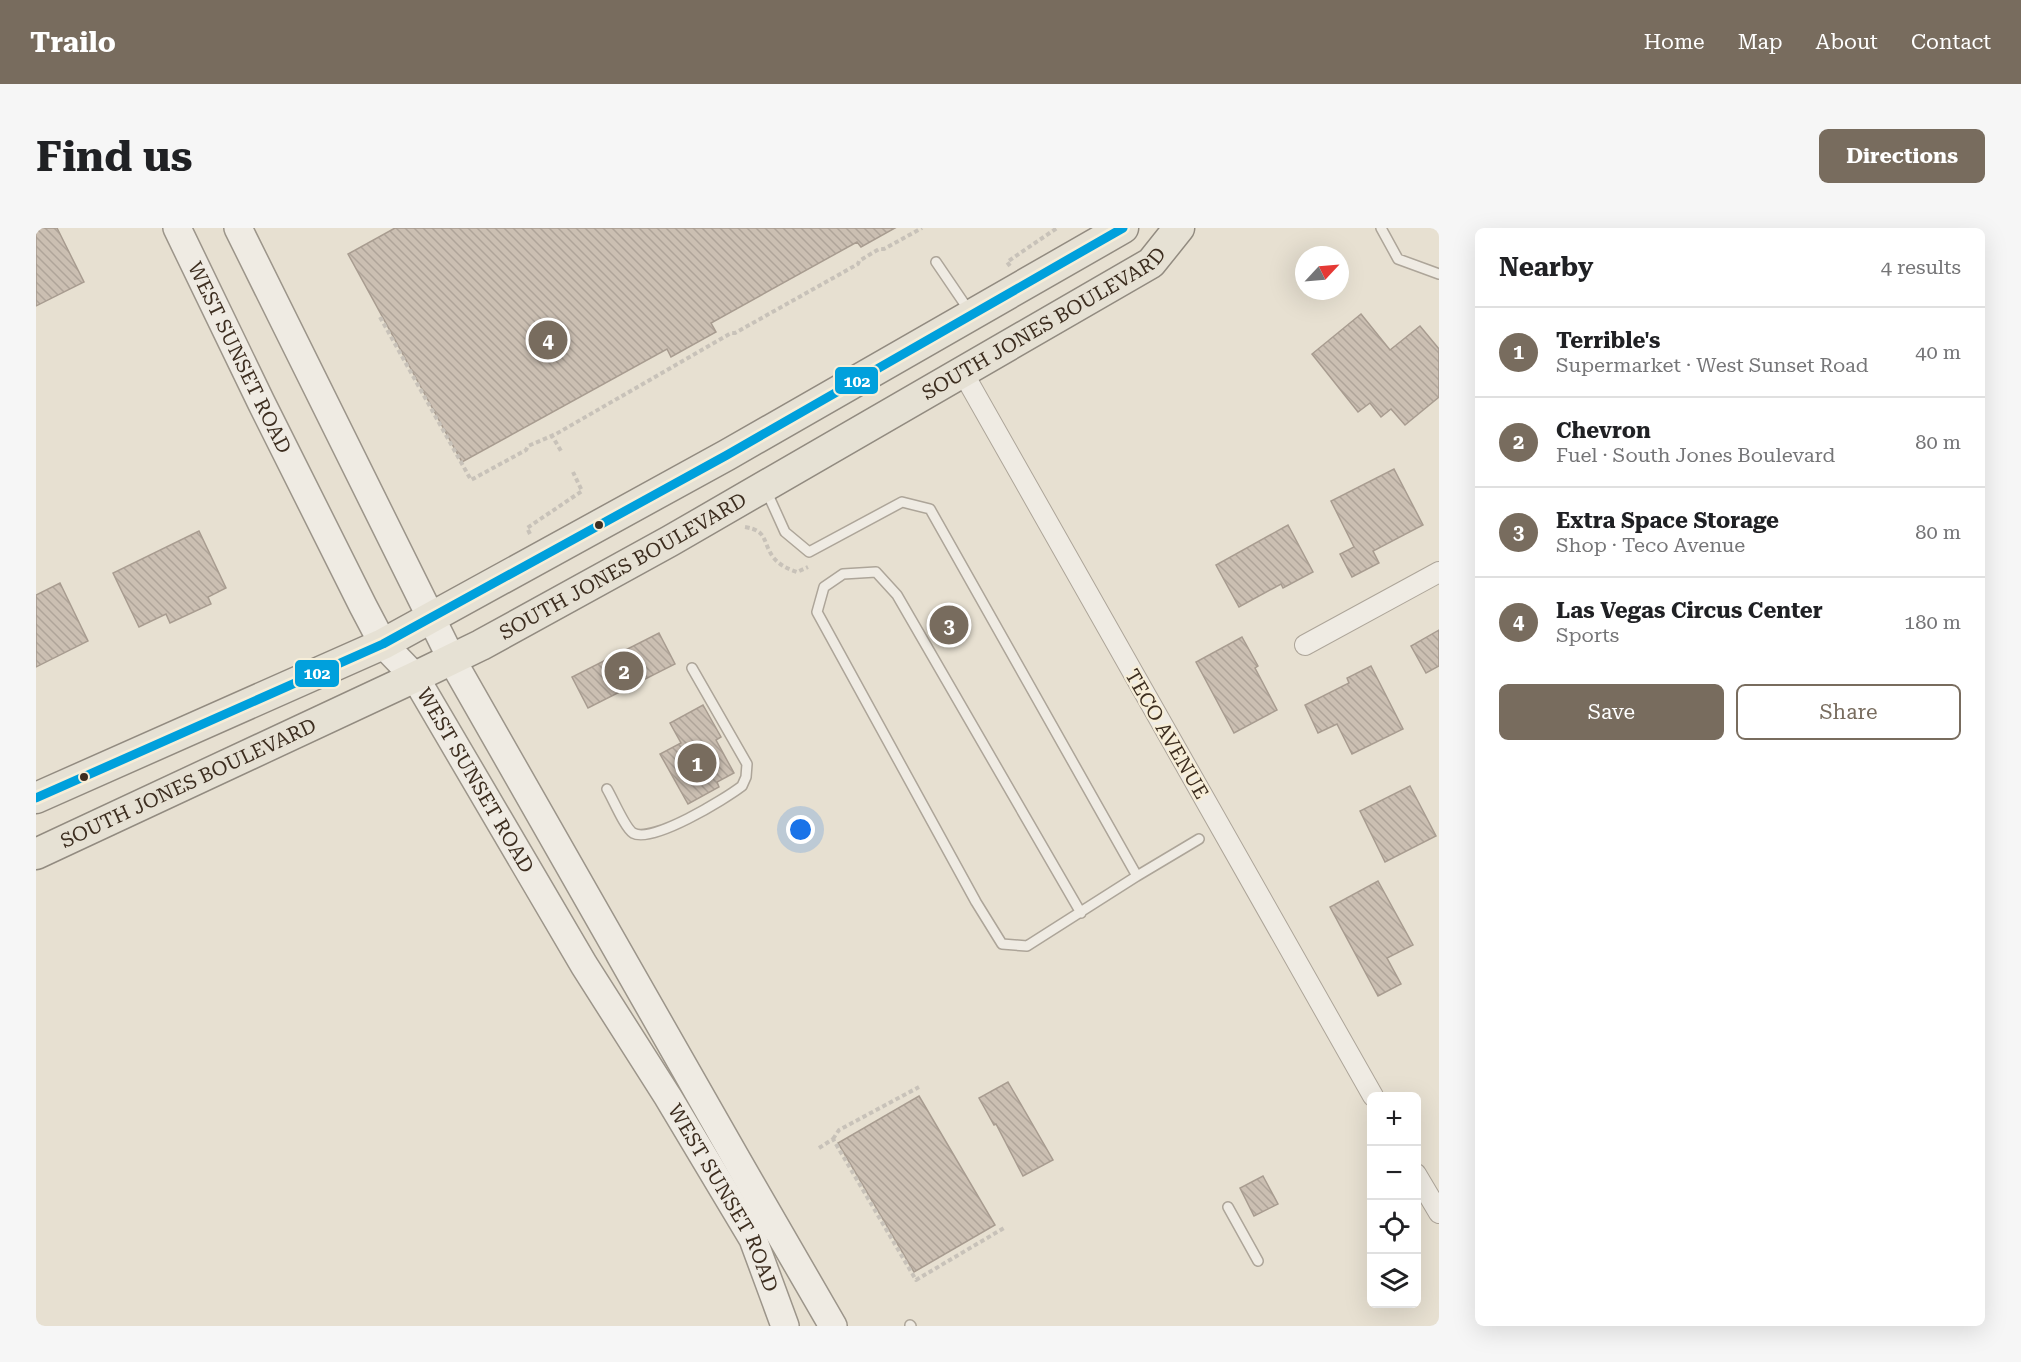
<!DOCTYPE html>
<html lang="en">
<head>
<meta charset="utf-8">
<style>
  :root { --surface:#fff; --page:#f6f6f6; --text:#202124; --muted:#757577; --line:#e0e0e0; --accent:#786c5e }
  body { margin:0; font-family:"Roboto Serif",serif; background:var(--page); color:var(--text) }
  .controls { position:absolute; right:18px; bottom:18px; display:grid; overflow:hidden; border-radius:9px; box-shadow:0 6px 24px #0002 }
  .controls button { width:54px; height:54px; display:grid; place-items:center; padding:0; border:0; border-bottom:2px solid var(--line); background:var(--surface); color:var(--text); font:30px sans-serif }
  .compass { position:absolute; left:1259px; top:18px; width:54px; height:54px; border-radius:50%; background:var(--surface); box-shadow:0 6px 24px #0002; rotate:64deg }
  .you { position:absolute; left:765px; top:602px; width:21px; height:21px; margin:-15px; border:4px solid #fff; border-radius:50%; background:#1a73e8; box-shadow:0 0 0 9px #1a73e833 }
  .badge { display:grid; place-items:center; width:39px; height:39px; border-radius:50%; background:var(--accent); color:#fff; font-size:20px; font-weight:700 }
  .pin { position:absolute; translate:-50% -50%; border:3px solid #fff; box-shadow:0 2px 6px #0006 }
  .list { margin:0; padding:0; list-style:none }
  h2 { display:flex; justify-content:space-between; align-items:center; height:78px; margin:0; padding:0 24px; font-size:26px }
  h2 small { font-size:20px; font-weight:400; color:var(--muted) }
  .list li { display:grid; grid-template-columns:39px 1fr auto; gap:18px; align-items:center; box-sizing:border-box; height:90px; padding:0 24px; border-top:2px solid var(--line) }
  .list b { display:block; font-size:22px; white-space:nowrap }
  .list p { margin:0; font-size:20px; white-space:nowrap; color:var(--muted) }
  .list em { font-size:20px; font-style:normal; color:var(--muted) }
  .actions { display:flex; gap:12px; padding:18px 24px }
  .actions a { flex:1; padding:14px 0; border:2px solid var(--accent); border-radius:9px; text-align:center; font-size:21px; color:var(--accent) }
  .actions .main { background:var(--accent); color:#fff }
  .icon { flex:none; width:33px; height:33px; fill:none; stroke:currentColor; stroke-width:2; stroke-linecap:round; stroke-linejoin:round }
  .map { position:relative; flex:none; width:1403px; height:1098px; overflow:hidden; border-radius:9px }
  header { display:flex; align-items:center; gap:36px; box-sizing:border-box; height:84px; padding:0 30px; background:var(--accent); color:#fff }
  header strong { font-size:28px }
  nav { display:flex; gap:33px; margin-inline-start:auto; font-size:21px }
  .intro { display:flex; align-items:center; justify-content:space-between; box-sizing:border-box; height:144px; padding:0 36px }
  h1 { margin:0; font-size:42px }
  .button { padding:15px 27px; border-radius:9px; background:var(--accent); color:#fff; font-size:21px; font-weight:700 }
  main { display:flex; gap:36px; padding:0 36px }
  aside { flex:1; background:var(--surface); border-radius:9px; box-shadow:0 6px 24px #0002 }
  .map>svg:first-child { display:block }
</style>
</head>
<body>
<header>
<strong>Trailo</strong>
<nav><a>Home</a><a>Map</a><a>About</a><a>Contact</a></nav>
</header>
<div class="intro"><h1>Find us</h1><a class="button">Directions</a></div>
<main>
<div class="map">
<svg width="1403" height="1098" viewBox="0 0 1403 1098">
  <defs>
    <pattern id="building-back-hatch" width="6" height="6" patternUnits="userSpaceOnUse" patternTransform="scale(1.5)"><rect width="6" height="6" fill="#cbbfb2"/><path d="M-1 5l2 2M0 0l6 6M5-1l2 2" fill="none" stroke="#afa499"/></pattern>
  </defs>
  <rect width="100%" height="100%" fill="#e7e0d1"/>
  <!-- building -->
  <path fill="url(#building-back-hatch)" stroke="#a89c90" stroke-width="1.5" d="M0,0H21L48,54L0,78Z
    M359,0H859L825,19L821,14L675,95L680,104L635,129L631,121L426,234L312,26Z
    M1325,86L1354,122L1384,98L1403,121V169L1369,197L1355,181L1345,189L1334,175L1322,184L1276,126Z
    M1358,241L1387,297L1337,323L1343,335L1316,349L1304,326L1318,319L1295,273Z
    M1252,297L1277,344L1247,360L1245,356L1203,379L1180,337Z
    M163,303L190,360L172,369L175,376L134,395L130,386L103,399L77,345Z
    M24,355L52,413L0,439V367Z
    M1403,402V438L1390,445L1375,418Z
    M623,405L639,436L552,480L536,449Z
    M1206,409L1222,438L1219,440L1241,482L1198,505L1160,434Z
    M1335,438L1367,501L1316,526L1301,496L1282,505L1269,477L1313,455L1311,450Z
    M667,477L685,509L680,512L698,545L681,554L683,559L652,576L624,526L645,515L634,495Z
    M1374,558L1400,608L1349,634L1324,583Z
    M1342,653L1377,717L1351,730L1365,756L1342,768L1294,679Z
    M972,854L1017,932L987,948L960,896L958,897L943,870Z
    M883,868L959,997L878,1044L802,915Z
    M1227,948L1242,976L1218,988L1204,960Z"/>
  <g fill="none" stroke-linecap="round" stroke-linejoin="round">
    <!-- lane casing -->
    <g stroke="#ada599" stroke-width="12">
      <path id="lane" d="M1345,0L1362,31L1403,46
        M900,34L934,84
        M730,262L749,304L773,324L866,274L894,281L1101,648L991,718L966,716L940,674L781,384L788,359L807,346L840,344L861,367L1045,685
        M571,561C577,571 589,600 597,605C616,616 689,571 706,558L710,549L711,536L656,440
        M1101,648L1163,611
        M1192,979L1222,1033
        M874,1097L875,1098"/>
    </g>
    <!-- street casing -->
    <g stroke="#ada599" stroke-width="22">
      <path id="street" d="M926,143L1337,868
        M1269,417L1403,344
        M1380,946L1403,985"/>
    </g>
    <!-- secondary casing -->
    <g stroke="#9c958a" stroke-width="30">
      <g id="secondary">
        <path id="s1" d="M141,0L225,174L327,378L347,416L379,449L548,737L632,869L717,1011L749,1098"/>
        <path d="M202,0L416,432L701,932L797,1098"/>
      </g>
    </g>
    <!-- primary casing -->
    <g stroke="#928b80" stroke-width="33">
      <g id="primary">
        <path d="M0,570L347,416L691,227L1087,0"/>
        <path id="s2" d="M0,626L379,449L445,417L634,313L1115,35L1143,0"/>
      </g>
    </g>
    <!-- path -->
    <path stroke="#c8c2b9" stroke-width="4" stroke-dasharray="4.5 3" stroke-linecap="butt" d="M974,38L971,34L1021,0
      M344,89L435,252L490,222L492,218L520,206L695,105H699L822,36L823,33L843,21H848L886,0
      M515,206L525,223
      M709,299C732,303 726,313 737,329C743,337 752,341 761,344L772,339
      M494,306L491,300L546,263L537,244
      M797,911L803,902L883,859
      M783,920L797,911L880,1052L968,1000"/>
    <!-- lane -->
    <use href="#lane" stroke="#efebe3" stroke-width="9"/>
    <!-- street -->
    <use href="#street" stroke="#efebe3" stroke-width="20"/>
    <!-- secondary -->
    <use href="#secondary" stroke="#efebe3" stroke-width="27"/>
    <!-- primary -->
    <use href="#primary" stroke="#e6e1d4" stroke-width="30"/>
    <!-- bus-1 casing -->
    <g stroke="#f7eed8" stroke-width="14">
      <path id="bus-1" d="M0,570L347,416L691,227L1087,0"/>
    </g>
    <!-- bus-1 -->
    <use href="#bus-1" stroke="#00a0dc" stroke-width="9"/>
  </g>
  <!-- markers -->
  <g fill="#3d2e20" stroke="#f7eed8" stroke-width="2">
    <circle cx="563" cy="297" r="5"/>
    <circle cx="48" cy="549" r="5"/>
  </g>
  <g text-anchor="middle" dominant-baseline="central" stroke-width="4.5" stroke-linejoin="round" paint-order="stroke">
    <!-- street labels -->
    <g font-size="20" fill="#3d2e20" stroke="#f7eed8">
      <text stroke="none"><textPath href="#s2" startOffset="1140">SOUTH JONES BOULEVARD</textPath></text>
      <text stroke="none"><textPath href="#s1" startOffset="144">WEST SUNSET ROAD</textPath></text>
      <text stroke="none"><textPath href="#s2" startOffset="654">SOUTH JONES BOULEVARD</textPath></text>
      <text transform="translate(1131 506) rotate(60)">TECO AVENUE</text>
      <text stroke="none"><textPath href="#s1" startOffset="630">WEST SUNSET ROAD</textPath></text>
      <text stroke="none"><textPath href="#s2" startOffset="168">SOUTH JONES BOULEVARD</textPath></text>
      <text stroke="none"><textPath href="#s1" startOffset="1116">WEST SUNSET ROAD</textPath></text>
    </g>
  </g>
  <g stroke="#f7eed8" stroke-width="2">
    <rect x="798" y="138" width="45" height="29" rx="6" fill="#00a0dc"/>
    <rect x="258" y="431" width="46" height="29" rx="6" fill="#00a0dc"/>
  </g>
  <g font-size="16" text-anchor="middle" font-weight="bold" fill="#fff">
    <text x="821" y="159">102</text>
    <text x="281" y="451">102</text>
  </g>
</svg>
<div class="controls">
<button>+</button>
<button>−</button>
<button><svg class="icon" aria-label="locate" viewBox="0 0 24 24"><circle cx="12" cy="12" r="6"/><path d="M12 2v4M12 18v4M2 12h4M18 12h4"/></svg></button>
<button><svg class="icon" aria-label="layers" viewBox="0 0 24 24"><path d="M12 4l9 5-9 5-9-5zM3 14l9 5 9-5"/></svg></button>
</div>
<svg class="compass" viewBox="-18 -18 36 36"><path d="M0-13l5 13h-10z" fill="#e53935"/><path d="M0 13l5-13h-10z" fill="#757577"/></svg>
<div class="you"></div>
<div class="pin badge" style="left:661px;top:535px">1</div>
<div class="pin badge" style="left:588px;top:443px">2</div>
<div class="pin badge" style="left:913px;top:397px">3</div>
<div class="pin badge" style="left:512px;top:112px">4</div>
</div>
<aside>
<h2>Nearby<small>4 results</small></h2>
<ul class="list">
<li><span class="badge">1</span><div><b>Terrible's</b><p>Supermarket · West Sunset Road</p></div><em>40 m</em></li>
<li><span class="badge">2</span><div><b>Chevron</b><p>Fuel · South Jones Boulevard</p></div><em>80 m</em></li>
<li><span class="badge">3</span><div><b>Extra Space Storage</b><p>Shop · Teco Avenue</p></div><em>80 m</em></li>
<li><span class="badge">4</span><div><b>Las Vegas Circus Center</b><p>Sports</p></div><em>180 m</em></li>
</ul>
<div class="actions"><a class="main">Save</a><a>Share</a></div>
</aside>
</main>
</body>
</html>
